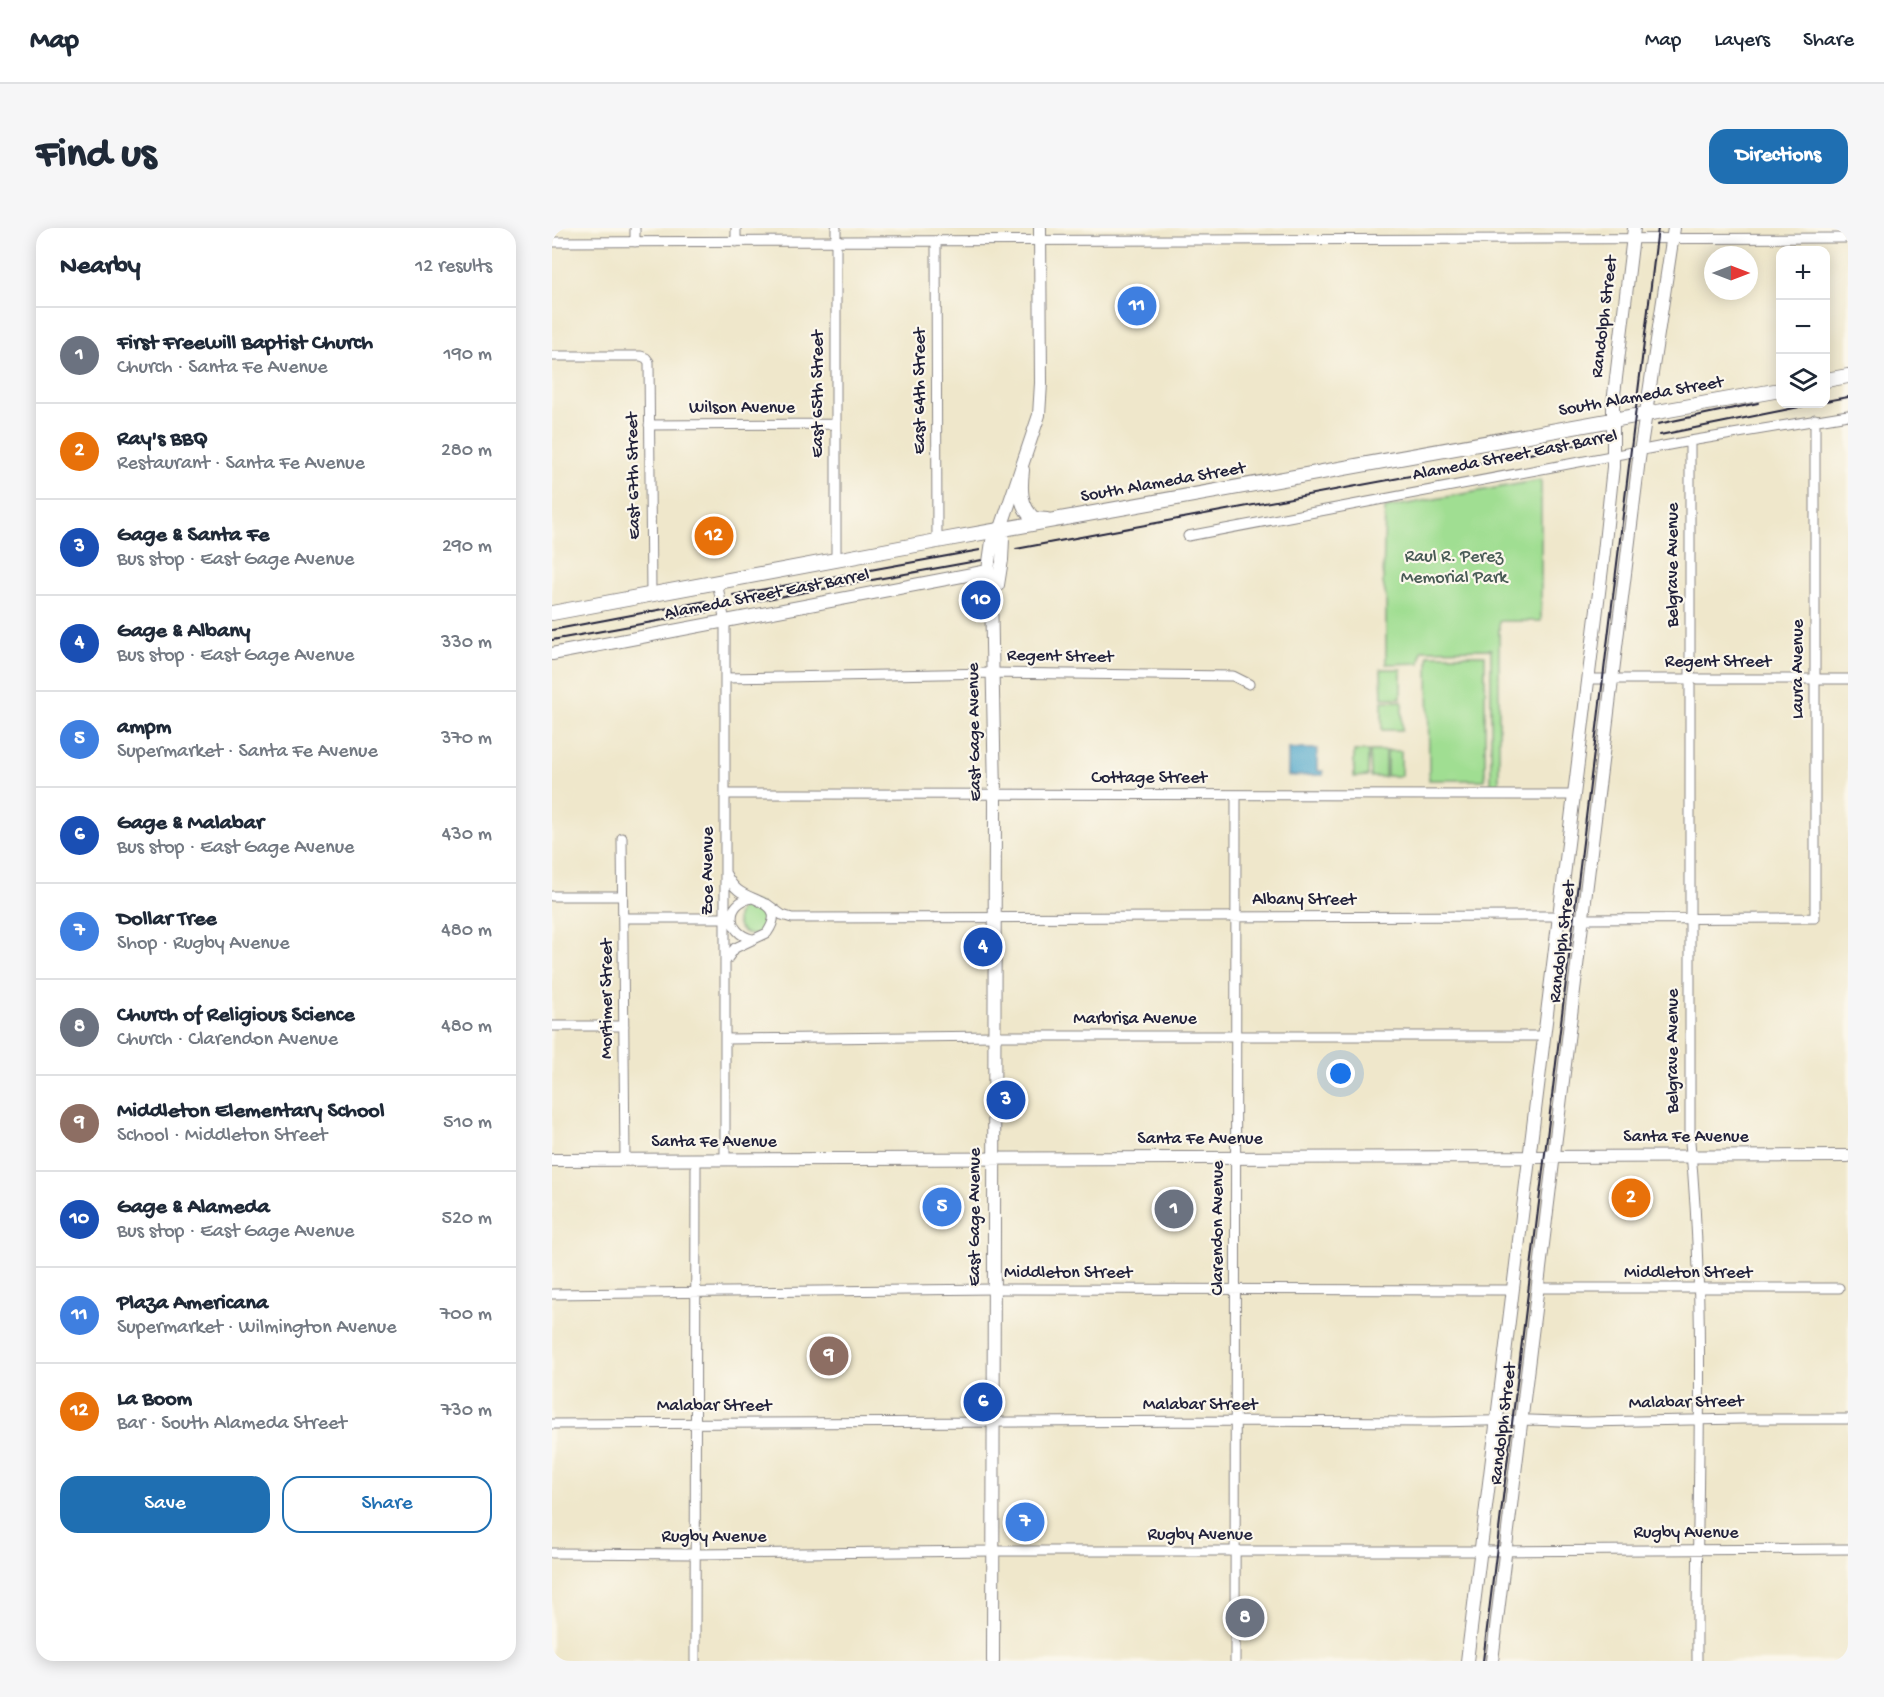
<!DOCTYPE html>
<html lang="en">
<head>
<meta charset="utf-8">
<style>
  :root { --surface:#fff; --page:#f6f6f7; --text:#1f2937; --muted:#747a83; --line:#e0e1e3; --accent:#1f6fb2 }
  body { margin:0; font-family:"Gochi Hand",sans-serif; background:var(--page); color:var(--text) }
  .controls { position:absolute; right:18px; top:18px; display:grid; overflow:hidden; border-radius:12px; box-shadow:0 3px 15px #0003 }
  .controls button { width:54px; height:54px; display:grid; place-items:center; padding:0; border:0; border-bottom:2px solid var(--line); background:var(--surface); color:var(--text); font:30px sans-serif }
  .compass { position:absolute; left:1152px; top:18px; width:54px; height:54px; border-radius:50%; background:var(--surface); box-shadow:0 3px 15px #0003; rotate:90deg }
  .you { position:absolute; left:789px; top:846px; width:21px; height:21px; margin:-15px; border:4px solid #fff; border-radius:50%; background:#1a73e8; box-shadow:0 0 0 9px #1a73e833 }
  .badge { display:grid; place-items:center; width:39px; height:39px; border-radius:50%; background:var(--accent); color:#fff; font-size:20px; font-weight:700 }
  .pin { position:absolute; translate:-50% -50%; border:3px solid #fff; box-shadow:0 2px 6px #0006 }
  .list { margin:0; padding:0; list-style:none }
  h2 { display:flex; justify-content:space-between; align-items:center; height:78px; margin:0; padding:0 24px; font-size:26px }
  h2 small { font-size:20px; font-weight:400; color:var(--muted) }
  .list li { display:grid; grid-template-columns:39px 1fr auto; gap:18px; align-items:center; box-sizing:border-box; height:96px; padding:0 24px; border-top:2px solid var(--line) }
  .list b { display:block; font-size:22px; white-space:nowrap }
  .list p { margin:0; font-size:20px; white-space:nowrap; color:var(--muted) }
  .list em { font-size:20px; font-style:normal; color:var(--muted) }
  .actions { display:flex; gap:12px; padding:18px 24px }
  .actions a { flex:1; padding:14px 0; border:2px solid var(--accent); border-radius:18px; text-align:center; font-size:21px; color:var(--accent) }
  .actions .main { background:var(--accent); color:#fff }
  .icon { flex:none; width:33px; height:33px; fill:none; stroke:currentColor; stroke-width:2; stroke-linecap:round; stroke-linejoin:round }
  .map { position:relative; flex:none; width:1296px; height:1433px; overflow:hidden; border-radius:18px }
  header { display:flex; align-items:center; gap:36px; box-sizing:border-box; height:84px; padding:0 30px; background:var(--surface); border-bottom:2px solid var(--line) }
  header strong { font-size:28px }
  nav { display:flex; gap:33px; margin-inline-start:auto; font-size:21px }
  .intro { display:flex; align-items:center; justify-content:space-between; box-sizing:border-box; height:144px; padding:0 36px }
  h1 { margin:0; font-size:42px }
  .button { padding:15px 27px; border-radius:18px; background:var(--accent); color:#fff; font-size:21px; font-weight:700 }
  main { display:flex; gap:36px; padding:0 36px }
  aside { flex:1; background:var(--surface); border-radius:18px; box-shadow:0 3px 15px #0003 }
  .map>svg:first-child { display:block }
</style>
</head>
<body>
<header>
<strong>Map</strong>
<nav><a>Map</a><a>Layers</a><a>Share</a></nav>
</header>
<div class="intro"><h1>Find us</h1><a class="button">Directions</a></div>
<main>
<aside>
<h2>Nearby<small>12 results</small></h2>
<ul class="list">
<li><span class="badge" style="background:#6b7280">1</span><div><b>First Freewill Baptist Church</b><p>Church · Santa Fe Avenue</p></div><em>190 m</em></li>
<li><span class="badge" style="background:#e8710a">2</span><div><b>Ray's BBQ</b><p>Restaurant · Santa Fe Avenue</p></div><em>280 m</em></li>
<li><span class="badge" style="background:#1a4fb4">3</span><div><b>Gage &amp; Santa Fe</b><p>Bus stop · East Gage Avenue</p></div><em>290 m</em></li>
<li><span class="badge" style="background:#1a4fb4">4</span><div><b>Gage &amp; Albany</b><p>Bus stop · East Gage Avenue</p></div><em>330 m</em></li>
<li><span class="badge" style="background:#3f7fe0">5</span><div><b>ampm</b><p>Supermarket · Santa Fe Avenue</p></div><em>370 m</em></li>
<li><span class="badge" style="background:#1a4fb4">6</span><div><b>Gage &amp; Malabar</b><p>Bus stop · East Gage Avenue</p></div><em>430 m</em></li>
<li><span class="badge" style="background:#3f7fe0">7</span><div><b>Dollar Tree</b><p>Shop · Rugby Avenue</p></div><em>480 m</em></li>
<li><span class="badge" style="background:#6b7280">8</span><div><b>Church of Religious Science</b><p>Church · Clarendon Avenue</p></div><em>480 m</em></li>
<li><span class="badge" style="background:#8d6e63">9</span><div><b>Middleton Elementary School</b><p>School · Middleton Street</p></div><em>510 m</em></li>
<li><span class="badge" style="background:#1a4fb4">10</span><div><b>Gage &amp; Alameda</b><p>Bus stop · East Gage Avenue</p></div><em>520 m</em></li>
<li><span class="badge" style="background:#3f7fe0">11</span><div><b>Plaza Americana</b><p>Supermarket · Wilmington Avenue</p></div><em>700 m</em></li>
<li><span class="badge" style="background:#e8710a">12</span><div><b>La Boom</b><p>Bar · South Alameda Street</p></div><em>730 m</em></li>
</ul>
<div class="actions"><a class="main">Save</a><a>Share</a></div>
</aside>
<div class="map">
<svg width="1296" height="1433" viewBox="0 0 1296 1433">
  <rect width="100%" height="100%" fill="#fbf7ec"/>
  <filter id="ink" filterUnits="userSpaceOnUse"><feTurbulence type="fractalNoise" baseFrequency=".0167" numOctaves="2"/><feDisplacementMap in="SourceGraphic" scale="12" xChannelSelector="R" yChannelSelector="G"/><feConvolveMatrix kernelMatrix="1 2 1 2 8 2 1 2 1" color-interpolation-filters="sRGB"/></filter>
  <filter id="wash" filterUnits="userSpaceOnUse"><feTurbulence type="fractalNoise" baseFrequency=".008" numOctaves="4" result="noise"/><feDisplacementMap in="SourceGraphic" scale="24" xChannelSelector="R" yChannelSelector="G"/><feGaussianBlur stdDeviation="1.35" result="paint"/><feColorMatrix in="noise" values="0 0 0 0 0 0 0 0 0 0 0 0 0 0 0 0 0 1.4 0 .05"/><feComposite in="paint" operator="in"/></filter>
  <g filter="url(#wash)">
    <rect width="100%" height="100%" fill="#efe7cb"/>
    <!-- green -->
    <path fill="#a0de92" stroke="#618066" stroke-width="1.5" d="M989,252V393H947V558H939V421L870,422L868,435L834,436V369L831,355L833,280Z
      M876,427H933V552H877Z
      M829,441H849V470H830Z
      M830,473H850V502H830Z
      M802,523H816V548L802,549Z
      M818,523H833V549H819Z
      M835,523H849V548H835Z
      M185 691a16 16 0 1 1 32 0a16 16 0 1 1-32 0Z"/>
    <!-- water -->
    <path fill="#4ca5c9" stroke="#376482" stroke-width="1.5" d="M736,521H765V543H771V547L736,548Z"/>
  </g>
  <g filter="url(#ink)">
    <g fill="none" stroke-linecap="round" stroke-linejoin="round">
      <!-- street casing -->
      <g stroke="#888483" stroke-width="11">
        <path id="street" d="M284,0V332
          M384,13L385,313
          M0,14L1296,10
          M83,14V0
          M184,14V0
          M0,128H89L94,130L97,134L99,367
          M97,197L282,196
          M1138,213V914C1155,1086 1144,1261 1145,1433
          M636,308L1138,213L1296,187
          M165,354L173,394V932
          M173,450L441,445L681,448L697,456
          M1036,451H1296
          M173,566L1022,567
          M70,610L73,932
          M0,668H71
          M215,676L230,687L240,690L999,688L1032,691L1263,690V191
          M71,690H180
          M200,711C174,705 173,674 200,670
          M173,734L183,720L215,705C236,674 200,674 186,662C181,658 177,652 174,646
          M0,798H72
          M173,811L442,808H993
          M985,1060H1287
          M0,1066L441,1061L960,1062
          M0,1196L683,1193L882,1194L978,1192L1034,1194L1190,1191H1296
          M0,1325L142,1326L441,1323H919L1296,1321
          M143,1433L144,932
          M683,1433L684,567"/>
      </g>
      <!-- secondary casing -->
      <g stroke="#888483" stroke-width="14">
        <path id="secondary" d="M444,308L448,303L487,187L489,155L488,0
          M437,334L435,356L439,365L443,566L441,1433
          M439,365L446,357L450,332
          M0,426L436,343
          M0,932L1296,928
          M915,1433L1052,324L1061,239V175L1082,0
          M940,1433L1087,231L1122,0"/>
      </g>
      <!-- primary casing -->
      <g stroke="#888483" stroke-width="16">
        <path id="primary" d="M1274,152L1296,148
          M470,242C468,260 467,278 482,291L495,292
          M0,385L385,313L1228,162"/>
      </g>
      <!-- street -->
      <use href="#street" stroke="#fff" stroke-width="9"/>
      <!-- secondary -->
      <use href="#secondary" stroke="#fff" stroke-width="12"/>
      <!-- primary -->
      <use href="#primary" stroke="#fff" stroke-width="14"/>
      <!-- rail -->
      <path stroke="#22223b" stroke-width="2" d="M1274,173L1296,169
        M1106,196L1206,175
        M1108,207L1262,176
        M464,321L1047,213
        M181,367L428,322
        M183,377L430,332
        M0,402L154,373
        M0,412L156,384
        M931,1433L1106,0"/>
      <!-- secondary-bridge casing -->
      <g stroke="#888483" stroke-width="14" stroke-linecap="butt">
        <path id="secondary-bridge" d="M450,332L451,311
          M437,334L440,313"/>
      </g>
      <!-- secondary-bridge -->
      <use href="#secondary-bridge" stroke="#fff" stroke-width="12"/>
    </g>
  </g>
  <g text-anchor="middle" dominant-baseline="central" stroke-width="4.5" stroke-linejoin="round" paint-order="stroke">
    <!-- street labels -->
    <g font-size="18" fill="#22223b" stroke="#fbf7ec">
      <text transform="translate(1053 89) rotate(-83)">Randolph Street</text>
      <text transform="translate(368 163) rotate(-90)">East 64th Street</text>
      <text transform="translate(266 166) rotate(-90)">East 65th Street</text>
      <text transform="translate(1089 169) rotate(-10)">South Alameda Street</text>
      <text x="190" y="180">Wilson Avenue</text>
      <text transform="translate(963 228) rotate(-11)">Alameda Street East Barrel</text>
      <text transform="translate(82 248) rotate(-91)">East 67th Street</text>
      <text transform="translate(611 255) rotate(-10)">South Alameda Street</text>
      <text transform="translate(1121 337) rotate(-90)">Belgrave Avenue</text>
      <text transform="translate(215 367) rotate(-11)">Alameda Street East Barrel</text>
      <text transform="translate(508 429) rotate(1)">Regent Street</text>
      <text x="1166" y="434">Regent Street</text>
      <text transform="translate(1246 441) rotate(-90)">Laura Avenue</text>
      <text transform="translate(423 504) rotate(-91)">East Gage Avenue</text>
      <text x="597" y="550">Cottage Street</text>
      <text transform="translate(156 643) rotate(-90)">Zoe Avenue</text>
      <text x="752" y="672">Albany Street</text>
      <text transform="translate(1011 714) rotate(-83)">Randolph Street</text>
      <text transform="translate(55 771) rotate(-90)">Mortimer Street</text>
      <text x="583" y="791">Marbrisa Avenue</text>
      <text transform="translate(1121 823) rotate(-90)">Belgrave Avenue</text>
      <text x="1134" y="909">Santa Fe Avenue</text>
      <text x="648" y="911">Santa Fe Avenue</text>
      <text x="162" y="914">Santa Fe Avenue</text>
      <text transform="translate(423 989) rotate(-90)">East Gage Avenue</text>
      <text transform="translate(666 1000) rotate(-90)">Clarendon Avenue</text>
      <text x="516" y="1045">Middleton Street</text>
      <text x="1136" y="1045">Middleton Street</text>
      <text transform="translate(1134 1175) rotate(-1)">Malabar Street</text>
      <text x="648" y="1177">Malabar Street</text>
      <text x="162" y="1178">Malabar Street</text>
      <text transform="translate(952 1196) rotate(-83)">Randolph Street</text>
      <text x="1134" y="1305">Rugby Avenue</text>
      <text x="648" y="1307">Rugby Avenue</text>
      <text x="162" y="1309">Rugby Avenue</text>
    </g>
    <!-- park labels -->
    <g font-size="18" fill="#485a55" stroke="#fbf7ec">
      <text x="902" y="329">Raul R. Perez<tspan x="902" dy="21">Memorial Park</tspan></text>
    </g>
  </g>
</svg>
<div class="controls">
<button>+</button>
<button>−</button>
<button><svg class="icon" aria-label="layers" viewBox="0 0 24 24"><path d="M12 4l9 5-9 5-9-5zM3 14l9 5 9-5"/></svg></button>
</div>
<svg class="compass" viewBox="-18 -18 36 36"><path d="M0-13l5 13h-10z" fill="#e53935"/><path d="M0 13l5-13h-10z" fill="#747a83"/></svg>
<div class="you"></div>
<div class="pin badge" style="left:622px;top:981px;background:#6b7280">1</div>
<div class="pin badge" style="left:1079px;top:970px;background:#e8710a">2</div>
<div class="pin badge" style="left:454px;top:872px;background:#1a4fb4">3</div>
<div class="pin badge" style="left:431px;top:719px;background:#1a4fb4">4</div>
<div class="pin badge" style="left:390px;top:979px;background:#3f7fe0">5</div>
<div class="pin badge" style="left:431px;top:1174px;background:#1a4fb4">6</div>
<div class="pin badge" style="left:473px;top:1294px;background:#3f7fe0">7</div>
<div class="pin badge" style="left:693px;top:1390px;background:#6b7280">8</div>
<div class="pin badge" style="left:277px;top:1128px;background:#8d6e63">9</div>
<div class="pin badge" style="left:429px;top:372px;background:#1a4fb4">10</div>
<div class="pin badge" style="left:585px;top:78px;background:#3f7fe0">11</div>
<div class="pin badge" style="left:162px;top:308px;background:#e8710a">12</div>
</div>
</main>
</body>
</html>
